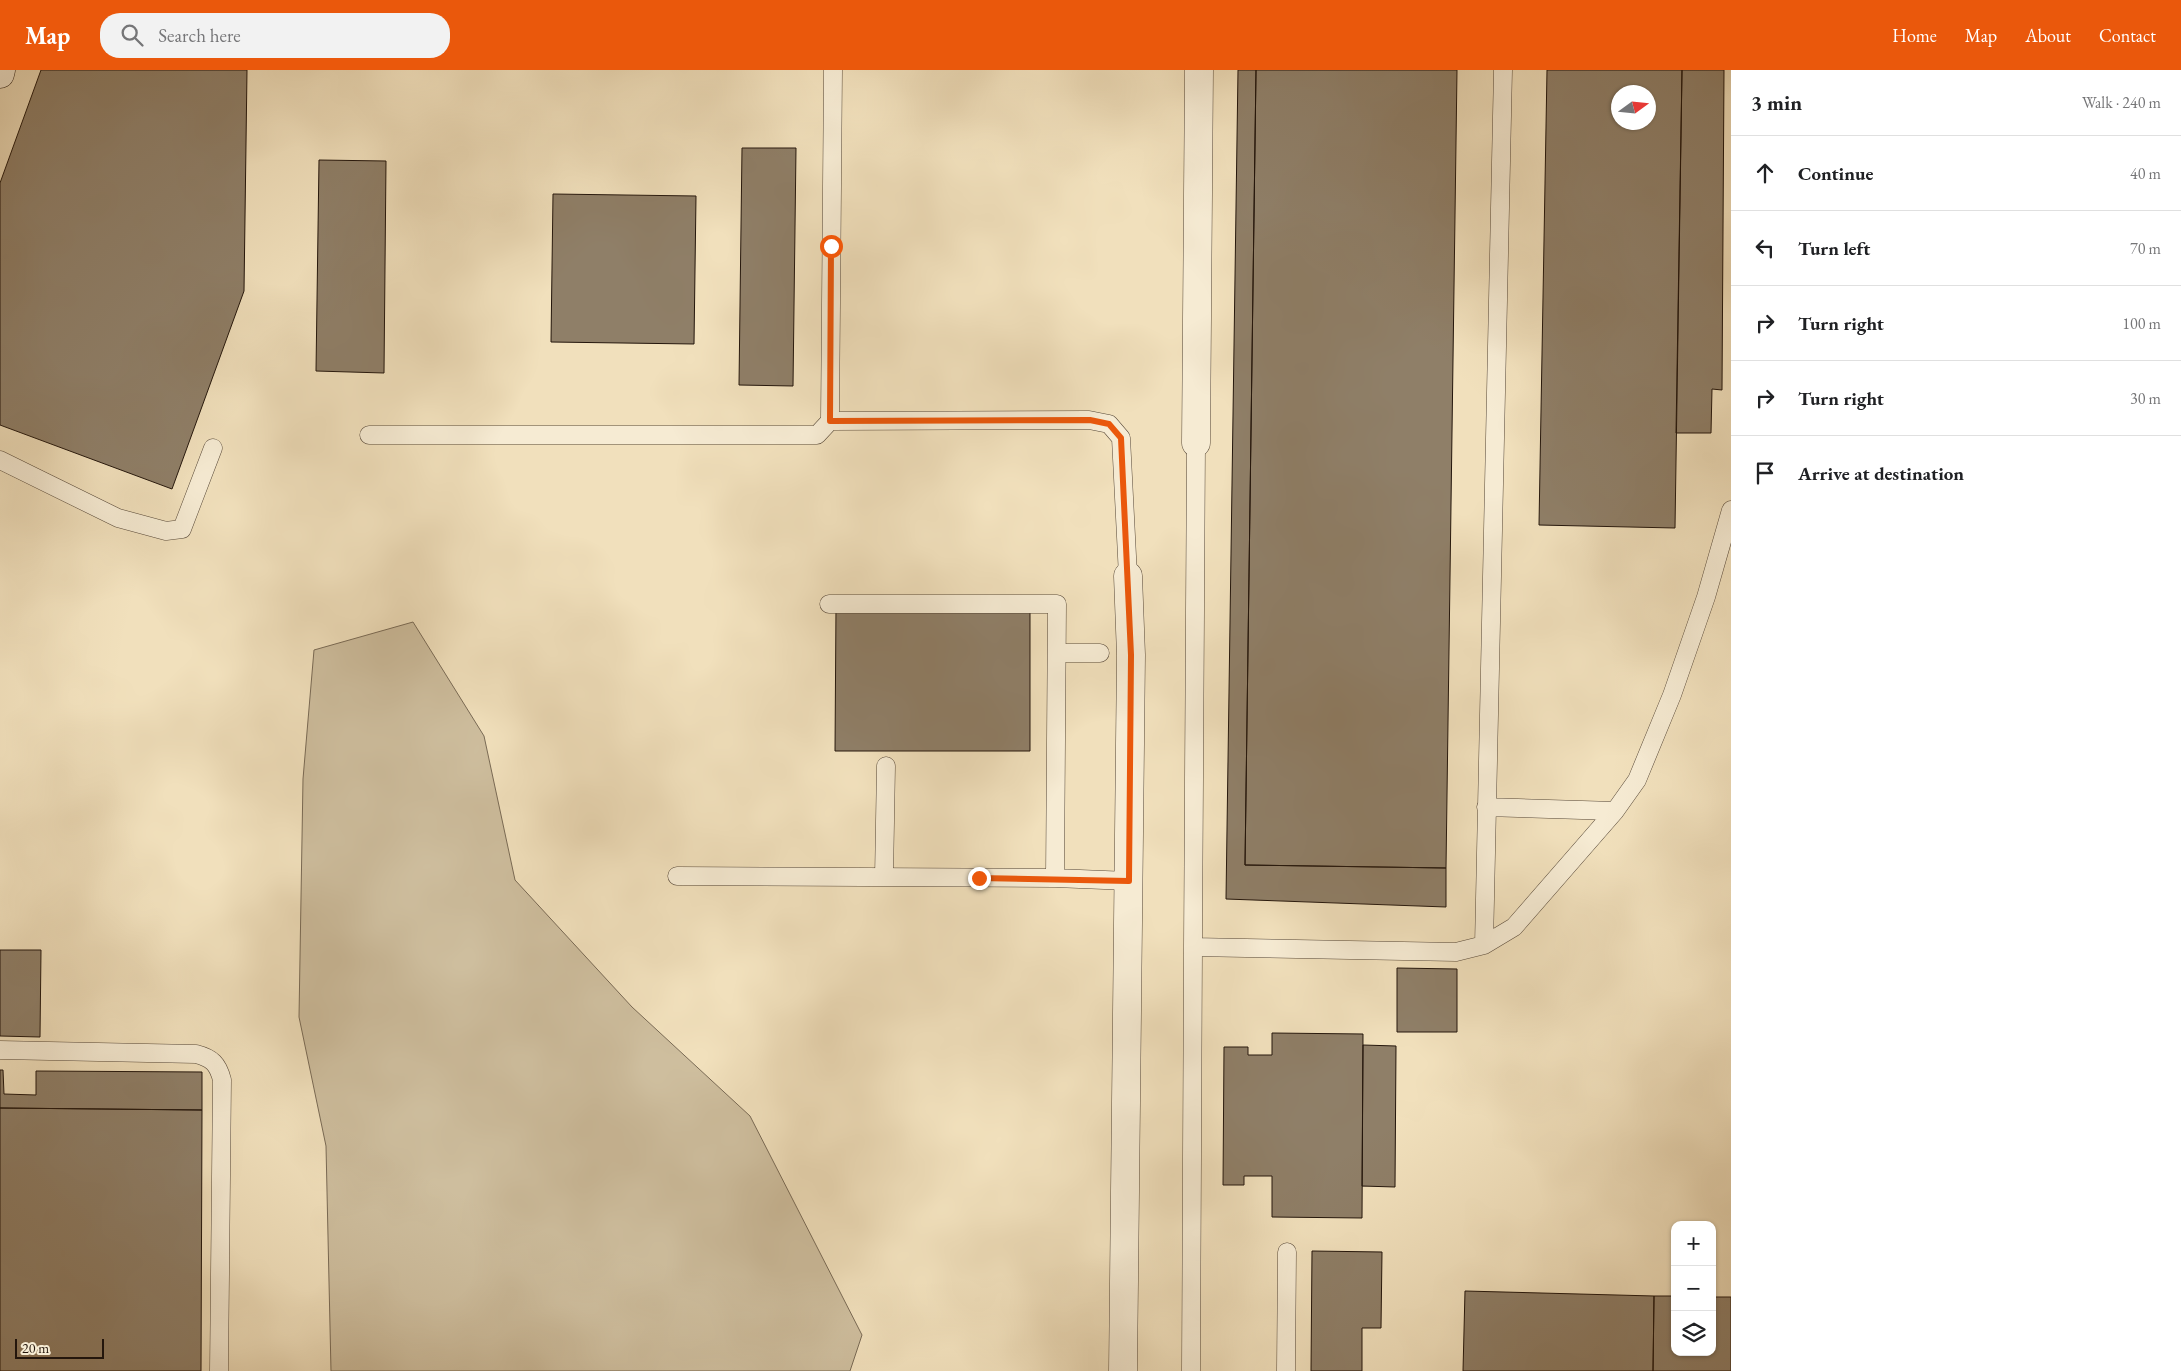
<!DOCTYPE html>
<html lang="en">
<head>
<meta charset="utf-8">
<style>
  :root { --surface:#fff; --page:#f2f2f2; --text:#202124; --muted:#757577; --line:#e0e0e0; --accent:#ea580c }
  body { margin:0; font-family:"EB Garamond",serif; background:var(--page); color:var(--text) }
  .controls { position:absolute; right:15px; bottom:15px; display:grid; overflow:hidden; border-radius:10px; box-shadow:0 1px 4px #0004 }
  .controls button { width:45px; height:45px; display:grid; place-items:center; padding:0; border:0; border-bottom:1px solid var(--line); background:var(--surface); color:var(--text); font:25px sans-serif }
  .compass { position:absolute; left:1611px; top:15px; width:45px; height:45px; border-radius:50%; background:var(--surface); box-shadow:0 1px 4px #0004; rotate:75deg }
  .scale { position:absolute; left:15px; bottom:12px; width:89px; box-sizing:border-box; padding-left:5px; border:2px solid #24160c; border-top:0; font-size:14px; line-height:18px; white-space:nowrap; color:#24160c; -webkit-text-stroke:4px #f6ebd3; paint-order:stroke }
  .stop { position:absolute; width:15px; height:15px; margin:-11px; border:4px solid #ea580c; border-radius:50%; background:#fff }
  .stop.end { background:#ea580c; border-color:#fff; box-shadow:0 1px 5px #0008 }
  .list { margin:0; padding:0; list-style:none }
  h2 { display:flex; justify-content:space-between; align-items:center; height:65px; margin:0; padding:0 20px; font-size:21px }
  h2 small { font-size:16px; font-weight:400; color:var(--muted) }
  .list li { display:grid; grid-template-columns:32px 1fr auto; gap:15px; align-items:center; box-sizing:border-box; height:75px; padding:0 20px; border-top:1px solid var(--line) }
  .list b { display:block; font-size:19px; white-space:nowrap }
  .list em { font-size:16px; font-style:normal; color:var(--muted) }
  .icon { flex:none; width:28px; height:28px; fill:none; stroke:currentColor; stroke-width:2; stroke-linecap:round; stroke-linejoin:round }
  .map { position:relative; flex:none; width:1731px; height:1301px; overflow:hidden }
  header { display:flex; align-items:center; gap:30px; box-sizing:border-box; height:70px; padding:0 25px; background:var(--accent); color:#fff }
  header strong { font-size:24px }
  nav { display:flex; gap:28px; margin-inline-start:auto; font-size:18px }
  .search { width:350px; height:45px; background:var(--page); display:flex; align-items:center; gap:12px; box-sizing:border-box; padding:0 18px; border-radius:20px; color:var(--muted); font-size:19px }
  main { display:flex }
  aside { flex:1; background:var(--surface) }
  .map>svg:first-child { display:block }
</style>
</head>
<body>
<header>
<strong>Map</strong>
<div class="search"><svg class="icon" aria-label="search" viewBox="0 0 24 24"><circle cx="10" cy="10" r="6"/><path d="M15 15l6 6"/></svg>Search here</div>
<nav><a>Home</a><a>Map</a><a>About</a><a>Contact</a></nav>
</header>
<main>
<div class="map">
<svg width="1731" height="1301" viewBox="0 0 1731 1301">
  <rect width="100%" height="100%" fill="#f1e0bc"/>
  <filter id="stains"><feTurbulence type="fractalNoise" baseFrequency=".004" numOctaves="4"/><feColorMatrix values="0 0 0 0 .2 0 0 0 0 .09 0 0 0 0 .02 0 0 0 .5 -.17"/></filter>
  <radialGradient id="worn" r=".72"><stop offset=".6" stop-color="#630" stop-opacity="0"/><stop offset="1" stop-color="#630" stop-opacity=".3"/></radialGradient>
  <!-- green -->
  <path fill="#cebe9e" stroke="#796a55" d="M413,552L484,666L515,810L632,937L750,1046L862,1265L850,1301H331L326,1076L299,947L303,709L314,580Z"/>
  <!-- building -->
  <path fill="#8f7f68" stroke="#24160c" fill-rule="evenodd" d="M41,0H247L244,221L172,419L0,355V113Z
    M1238,0H1256L1245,795L1446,798V837L1226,829Z
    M1256,0H1457L1446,798L1245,795Z
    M1547,0H1682L1675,458L1539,455ZM1618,22H1648V52H1618Z
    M1682,0H1724L1722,320L1712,319L1711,363H1676Z
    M742,78H796L793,316L739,315Z
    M319,90L386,91L384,303L316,301Z
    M553,124L696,126L694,274L551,272Z
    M836,536H1030V681H835Z
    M0,880H41L40,967L0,966Z
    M1397,898L1457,899V962H1397Z
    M1272,963L1363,964L1362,1148L1272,1147V1106H1244V1115H1223L1224,977H1248V985H1272Z
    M1363,975L1396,976L1395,1117L1362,1116Z
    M0,1000H3L4,1024L36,1025V1001L202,1002V1040L0,1038Z
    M0,1038L202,1040L201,1301H0Z
    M1312,1181L1382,1182L1381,1258H1362V1301H1311Z
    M1465,1221L1654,1226L1653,1301H1463Z
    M1654,1226H1675V1282H1712V1227H1731V1301H1653Z"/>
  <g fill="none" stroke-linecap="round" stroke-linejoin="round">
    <!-- service casing -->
    <g stroke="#574838" stroke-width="19">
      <path id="service" d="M830,351L1089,350L1109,354L1121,368L1128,506
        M369,365H817L830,351L833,0
        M0,390L118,448L166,461L182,459L213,378
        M1057,583H1100
        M1486,737L1615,741
        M677,806L1055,808L1057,534H829
        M884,807L886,696
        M1055,808L1129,811
        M1484,875L1503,0
        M1193,877L1196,373
        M0,980L196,984C212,988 218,994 222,1010L219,1301
        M1191,1301L1193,877L1456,882L1484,875L1514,857L1615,741L1637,710L1672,625L1706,527L1731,440
        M1286,1301L1287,1182"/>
    </g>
    <!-- minor casing -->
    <g stroke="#574838" stroke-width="29">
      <path id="minor" d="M1196,373L1199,0
        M1123,1301L1131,585L1128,506"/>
    </g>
    <!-- secondary casing -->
    <g stroke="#24160c" stroke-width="29">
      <path id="secondary" d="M0,4L1,0"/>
    </g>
    <!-- service -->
    <use href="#service" stroke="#f6ebd3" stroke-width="18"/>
    <!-- minor -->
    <use href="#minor" stroke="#f6ebd3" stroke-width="28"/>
    <!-- secondary -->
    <use href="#secondary" stroke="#f6ebd3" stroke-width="28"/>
  </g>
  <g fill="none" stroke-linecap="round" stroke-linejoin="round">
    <!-- route -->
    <path stroke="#ea580c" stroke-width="6" d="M831,176L830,351L1090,350L1109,354L1121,368L1131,585L1129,811L979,808"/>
  </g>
  <rect width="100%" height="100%" filter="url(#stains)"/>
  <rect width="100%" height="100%" fill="url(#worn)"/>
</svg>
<div class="controls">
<button>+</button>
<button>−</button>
<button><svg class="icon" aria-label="layers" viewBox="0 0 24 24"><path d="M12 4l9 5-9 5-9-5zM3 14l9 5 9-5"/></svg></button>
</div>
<svg class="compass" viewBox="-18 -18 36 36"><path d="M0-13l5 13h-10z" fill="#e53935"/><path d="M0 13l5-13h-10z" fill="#757577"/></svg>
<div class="scale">20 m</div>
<div class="stop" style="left:831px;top:176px"></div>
<div class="stop end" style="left:979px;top:808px"></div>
</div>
<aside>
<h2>3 min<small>Walk · 240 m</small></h2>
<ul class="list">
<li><svg class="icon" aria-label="ahead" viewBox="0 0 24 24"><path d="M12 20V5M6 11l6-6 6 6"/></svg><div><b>Continue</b></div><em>40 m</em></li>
<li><svg class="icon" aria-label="left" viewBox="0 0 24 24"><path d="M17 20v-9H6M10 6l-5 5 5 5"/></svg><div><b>Turn left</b></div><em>70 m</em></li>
<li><svg class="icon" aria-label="right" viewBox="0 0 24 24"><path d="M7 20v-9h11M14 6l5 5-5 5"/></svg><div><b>Turn right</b></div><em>100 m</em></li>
<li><svg class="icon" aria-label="right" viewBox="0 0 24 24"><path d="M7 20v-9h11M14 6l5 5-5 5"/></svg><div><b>Turn right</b></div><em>30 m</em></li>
<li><svg class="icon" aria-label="arrive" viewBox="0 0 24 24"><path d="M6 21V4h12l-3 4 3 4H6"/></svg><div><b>Arrive at destination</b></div></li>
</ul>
</aside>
</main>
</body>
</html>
